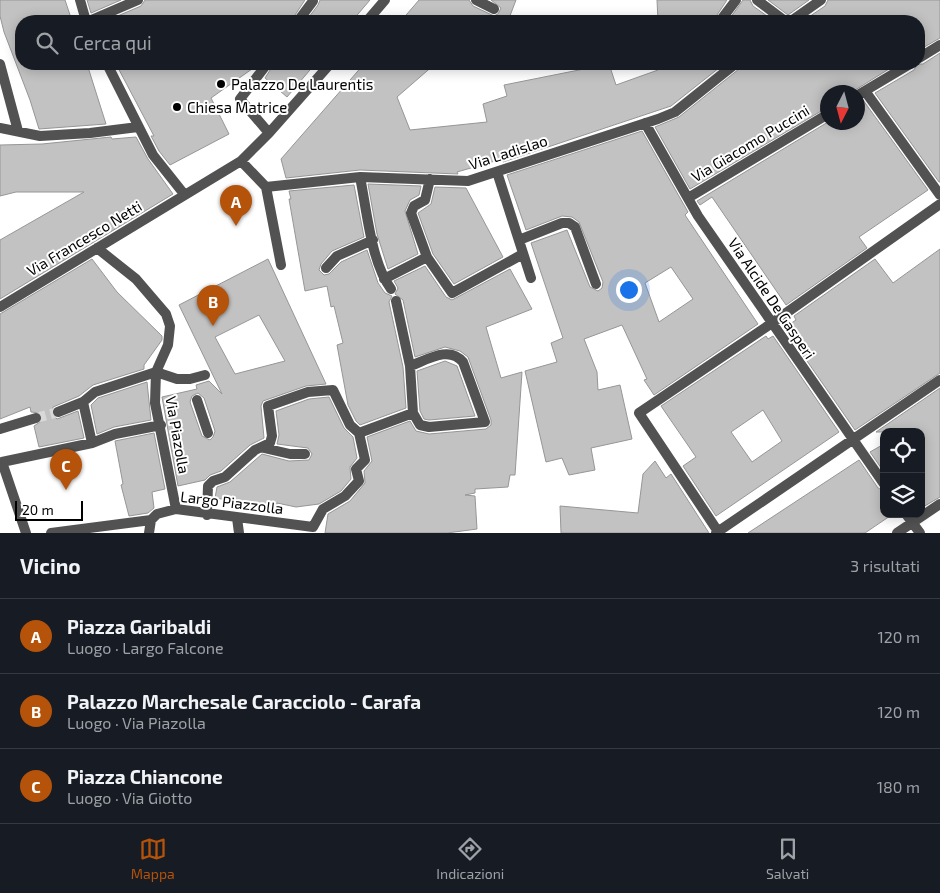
<!DOCTYPE html>
<html lang="it">
<head>
<meta charset="utf-8">
<style>
  :root { --surface:#171b24; --page:#20242c; --text:#f1f3f6; --muted:#9ea1a6; --line:#363941; --accent:#b45309 }
  body { margin:0; font-family:"Exo 2",sans-serif; background:var(--page); color:var(--text) }
  .controls { position:absolute; right:15px; bottom:15px; display:grid; overflow:hidden; border-radius:10px; box-shadow:0 2px 12px #0003 }
  .controls button { width:45px; height:45px; display:grid; place-items:center; padding:0; border:0; border-bottom:1px solid var(--line); background:var(--surface); color:var(--text); font:25px sans-serif }
  .compass { position:absolute; left:820px; top:85px; width:45px; height:45px; border-radius:50%; background:var(--surface); box-shadow:0 2px 12px #0003; rotate:186deg }
  .scale { position:absolute; left:15px; bottom:12px; width:68px; box-sizing:border-box; padding-left:5px; border:2px solid #000; border-top:0; font-size:14px; line-height:18px; white-space:nowrap; color:#000; -webkit-text-stroke:4px #fff; paint-order:stroke }
  .you { position:absolute; left:628px; top:289px; width:18px; height:18px; margin:-12px; border:4px solid #fff; border-radius:50%; background:#1a73e8; box-shadow:0 0 0 8px #1a73e833 }
  .badge { display:grid; place-items:center; width:32px; height:32px; border-radius:50%; background:var(--accent); color:#fff; font-size:16px; font-weight:700 }
  .pin { position:absolute; translate:-50% -41px; filter:drop-shadow(0 1px 2px #0008) }
  .pin::after { content:''; position:absolute; top:26px; width:18px; height:15px; background:inherit; clip-path:polygon(0 0,100% 0,50% 100%) }
  .list { margin:0; padding:0; list-style:none }
  h2 { display:flex; justify-content:space-between; align-items:center; height:65px; margin:0; padding:0 20px; font-size:21px }
  h2 small { font-size:16px; font-weight:400; color:var(--muted) }
  .list li { display:grid; grid-template-columns:32px 1fr auto; gap:15px; align-items:center; box-sizing:border-box; height:75px; padding:0 20px; border-top:1px solid var(--line) }
  .list b { display:block; font-size:19px; white-space:nowrap }
  .list p { margin:0; font-size:16px; white-space:nowrap; color:var(--muted) }
  .list em { font-size:16px; font-style:normal; color:var(--muted) }
  .icon { flex:none; width:28px; height:28px; fill:none; stroke:currentColor; stroke-width:2; stroke-linecap:round; stroke-linejoin:round }
  .map { position:relative; flex:none; width:940px; height:533px; overflow:hidden }
  .search { position:absolute; background:var(--surface); box-shadow:0 2px 12px #0003; left:15px; right:15px; top:15px; height:55px; display:flex; align-items:center; gap:12px; box-sizing:border-box; padding:0 18px; border-radius:20px; color:var(--muted); font-size:19px }
  .sheet { height:290px; background:var(--surface) }
  nav { display:flex; justify-content:space-around; align-items:center; box-sizing:border-box; height:70px; border-top:1px solid var(--line); background:var(--surface); font-size:14px; color:var(--muted) }
  nav a { display:grid; justify-items:center; gap:2px }
  nav .on { color:var(--accent) }
  .map>svg:first-child { display:block }
</style>
</head>
<body>
<div class="map">
<svg width="940" height="533" viewBox="0 0 940 533">
  <rect width="100%" height="100%" fill="#fff"/>
  <!-- building -->
  <path fill="#c2c2c2" stroke="#969696" fill-rule="evenodd" d="M0,0H65L72,21H21V64H87L106,124L39,129L30,100L4,32L0,16Z
    M87,0H121L91,13Z
    M145,0H305L291,21H106L141,6Z
    M320,0H370L352,21H306L318,5Z
    M419,0H469L473,6L494,16L498,14L501,8L491,0H516L508,21H401Z
    M657,0H727L713,21H658Z
    M743,0H750L753,6L774,21H728Z
    M768,0H809L788,15Z
    M828,0H940V38L919,50V21H803L825,6Z
    M940,53V182H939L875,93L914,70L917,64H923Z
    M116,64H259L211,98L229,134L170,165L159,151L151,136H154Z
    M274,64H315L287,97L265,78Z
    M364,64H435L397,97L410,130L487,122L483,104L507,96L504,85L609,64L616,85L658,70L657,64H724L671,106L503,162L502,159L457,172L458,174L360,170L286,178L281,159Z
    M742,64H897L852,92H828V107L690,189L655,127L679,117L739,69Z
    M863,100L928,190L859,237L867,248L786,305L712,197L700,205L697,201L828,122H858V102Z
    M642,131L688,212L685,215L758,324L654,395L644,380L647,379L622,325L584,339L597,372L598,390L620,385L632,439L591,448L595,470L569,475L562,458L546,462L525,371L557,362L551,343L563,338L531,243L567,230L590,287L598,291L602,288L603,282L579,222L572,217L562,216L526,230L507,175ZM671,267L693,299L659,322L645,283Z
    M111,137L112,139L136,137L148,159L173,194L0,299V240L84,192H16L0,196V145L42,144Z
    M368,184L421,186L419,195L410,200L405,211L418,254L388,269L377,234Z
    M354,185L364,237L332,251L321,264L319,270L324,275L329,274L341,262L367,250L378,283L385,293L392,296L389,302L403,367L406,408L360,425L356,421L348,405L337,345L343,343L334,306L331,307L327,286L305,291L289,199H291L289,191Z
    M435,187L466,188L503,257L454,284L433,254L418,213L431,204Z
    M940,249V373L855,430L784,328L796,320L794,316L875,259L893,283Z
    M92,259L117,292L162,336V340L144,365V369L93,385L79,396L53,407L52,414L57,419L78,411L84,438L39,447L34,426L43,420L40,413L31,412L30,407L0,419V314Z
    M268,259L326,384L306,386L263,401L261,406L264,438L250,445L221,471L210,475L205,480L178,486L162,397L197,389L196,385L209,381L222,394L179,305ZM259,315L285,361L235,374L215,337ZM198,393L204,398L215,431L213,437L210,440L202,436L190,402L192,396Z
    M425,266L446,297L452,300L510,269L532,309L486,327L501,378L522,372L515,475H510L508,487L475,489V493L465,495L475,496L477,529L447,533H325L328,514L350,501L365,483L364,471L372,461L367,437L410,421L416,431L429,434L486,429L491,425V420L468,357L460,351L445,347L415,357L403,300L395,294L398,288L394,281Z
    M766,336L768,339L773,336L839,432L716,516L683,466L696,457L661,406ZM763,410L782,441L752,462L731,432Z
    M445,361L457,366L475,416L429,420L424,419L420,411L417,371Z
    M147,382L151,420L114,427L97,434L91,405L98,398Z
    M940,388V497L923,507L921,432H876Z
    M329,397L344,428L353,437L357,458L350,467L351,479L341,491L319,504L296,507L277,503V507L215,498L217,487L230,482L262,454L289,461L309,460L312,454L308,448L277,444L279,435L276,411L309,399Z
    M154,433L165,489L152,492L154,508L148,513L129,516L121,485L123,484L115,441Z
    M884,444V472L870,452Z
    M859,460L878,488L884,491V514L890,516L865,533H748Z
    M655,461L666,478L671,474L709,533H561L560,506L638,513L643,474Z"/>
  <g fill="none" stroke-linecap="round" stroke-linejoin="round">
    <!-- street-tunnel -->
    <path stroke="#d9d9d9" stroke-width="10" stroke-dasharray="10 5" stroke-linecap="butt" d="M36,418L58,412"/>
    <!-- street -->
    <path stroke="#525252" stroke-width="10" d="M80,0L86,21
      M476,0L494,9
      M757,0L785,21
      M89,21L138,0
      M298,21L313,1
      M367,21L385,0
      M720,21L736,0
      M791,21L821,0
      M919,58L940,45
      M0,64L18,131
      M107,64L153,155L184,194
      M267,64L240,99L269,133
      M865,91L940,195
      M858,95L910,64
      M645,123L698,216L884,484
      M0,128L40,136L90,133L138,127
      M241,161L266,187
      M497,172L531,278
      M360,177C367,211 371,262 391,289
      M430,179L425,200L414,206L411,213L427,257L452,293L523,254
      M266,187L360,177L468,181L658,119L675,112L735,64
      M266,187L281,265
      M688,198L828,114
      M519,240L562,223H569L575,227L596,284
      M97,248L136,279L166,314L170,326L168,345L156,372L155,403L176,509
      M326,268L337,256L373,240
      M384,279L427,257
      M396,301L410,366L413,413
      M0,307L241,161L269,133L330,64
      M197,400L208,433
      M83,402L92,443
      M58,412L83,402L95,392L156,372L177,379H190L205,375
      M0,429L36,418
      M359,433L413,413L420,425L429,427L485,422L463,362C449,345 427,360 410,366
      M264,448L290,454H305
      M906,514L920,533
      M237,518L239,533
      M151,520L157,514L176,509L313,527L323,509L345,496L359,481L356,469L365,460L359,433L350,425L333,390L308,392L268,406L272,436L270,443L255,450L225,477L213,481L208,486L207,515
      M26,533L2,462L92,443L115,434L161,425
      M51,533L151,520
      M149,533L151,520
      M716,533L940,380
      M719,533L639,413L772,323L940,204
      M897,533L940,504"/>
  </g>
  <!-- markers -->
  <g fill="#000" stroke="#fff" stroke-width="2">
    <circle cx="221" cy="84" r="5"/>
    <circle cx="177" cy="107" r="5"/>
  </g>
  <g text-anchor="middle" dominant-baseline="central" stroke-width="4" stroke-linejoin="round" paint-order="stroke">
    <!-- poi labels -->
    <g font-size="15" fill="#000" stroke="#fff" text-anchor="start">
      <text x="231" y="84">Palazzo De Laurentis</text>
      <text x="187" y="107">Chiesa Matrice</text>
    </g>
    <!-- street labels -->
    <g font-size="15" fill="#000" stroke="#fff">
      <text transform="translate(750 143) rotate(-31)">Via Giacomo Puccini</text>
      <text transform="translate(508 152) rotate(-18)">Via Ladislao</text>
      <text transform="translate(84 238) rotate(-31)">Via Francesco Netti</text>
      <text transform="translate(772 298) rotate(56)">Via Alcide De Gasperi</text>
      <text transform="translate(178 435) rotate(80)">Via Piazolla</text>
      <text transform="translate(232 502) rotate(7)">Largo Piazzolla</text>
    </g>
  </g>
</svg>
<div class="controls">
<button><svg class="icon" aria-label="locate" viewBox="0 0 24 24"><circle cx="12" cy="12" r="6"/><path d="M12 2v4M12 18v4M2 12h4M18 12h4"/></svg></button>
<button><svg class="icon" aria-label="layers" viewBox="0 0 24 24"><path d="M12 4l9 5-9 5-9-5zM3 14l9 5 9-5"/></svg></button>
</div>
<svg class="compass" viewBox="-18 -18 36 36"><path d="M0-13l5 13h-10z" fill="#e53935"/><path d="M0 13l5-13h-10z" fill="#9ea1a6"/></svg>
<div class="scale">20 m</div>
<div class="you"></div>
<div class="pin badge" style="left:236px;top:226px">A</div>
<div class="pin badge" style="left:213px;top:326px">B</div>
<div class="pin badge" style="left:66px;top:490px">C</div>
<div class="search"><svg class="icon" aria-label="search" viewBox="0 0 24 24"><circle cx="10" cy="10" r="6"/><path d="M15 15l6 6"/></svg>Cerca qui</div>
</div>
<section class="sheet">
<h2>Vicino<small>3 risultati</small></h2>
<ul class="list">
<li><span class="badge">A</span><div><b>Piazza Garibaldi</b><p>Luogo · Largo Falcone</p></div><em>120 m</em></li>
<li><span class="badge">B</span><div><b>Palazzo Marchesale Caracciolo - Carafa</b><p>Luogo · Via Piazolla</p></div><em>120 m</em></li>
<li><span class="badge">C</span><div><b>Piazza Chiancone</b><p>Luogo · Via Giotto</p></div><em>180 m</em></li>
</ul>
</section>
<nav>
<a class="on"><svg class="icon" aria-label="map" viewBox="0 0 24 24"><path d="M3 6l6-2 6 2 6-2v14l-6 2-6-2-6 2zM9 4v14M15 6v14"/></svg>Mappa</a>
<a><svg class="icon" aria-label="directions" viewBox="0 0 24 24"><path d="M12 3l9 9-9 9-9-9zM9 14v-3h6M13 9l2 2-2 2"/></svg>Indicazioni</a>
<a><svg class="icon" aria-label="saved" viewBox="0 0 24 24"><path d="M7 4h10v16l-5-4-5 4z"/></svg>Salvati</a>
</nav>
</body>
</html>
